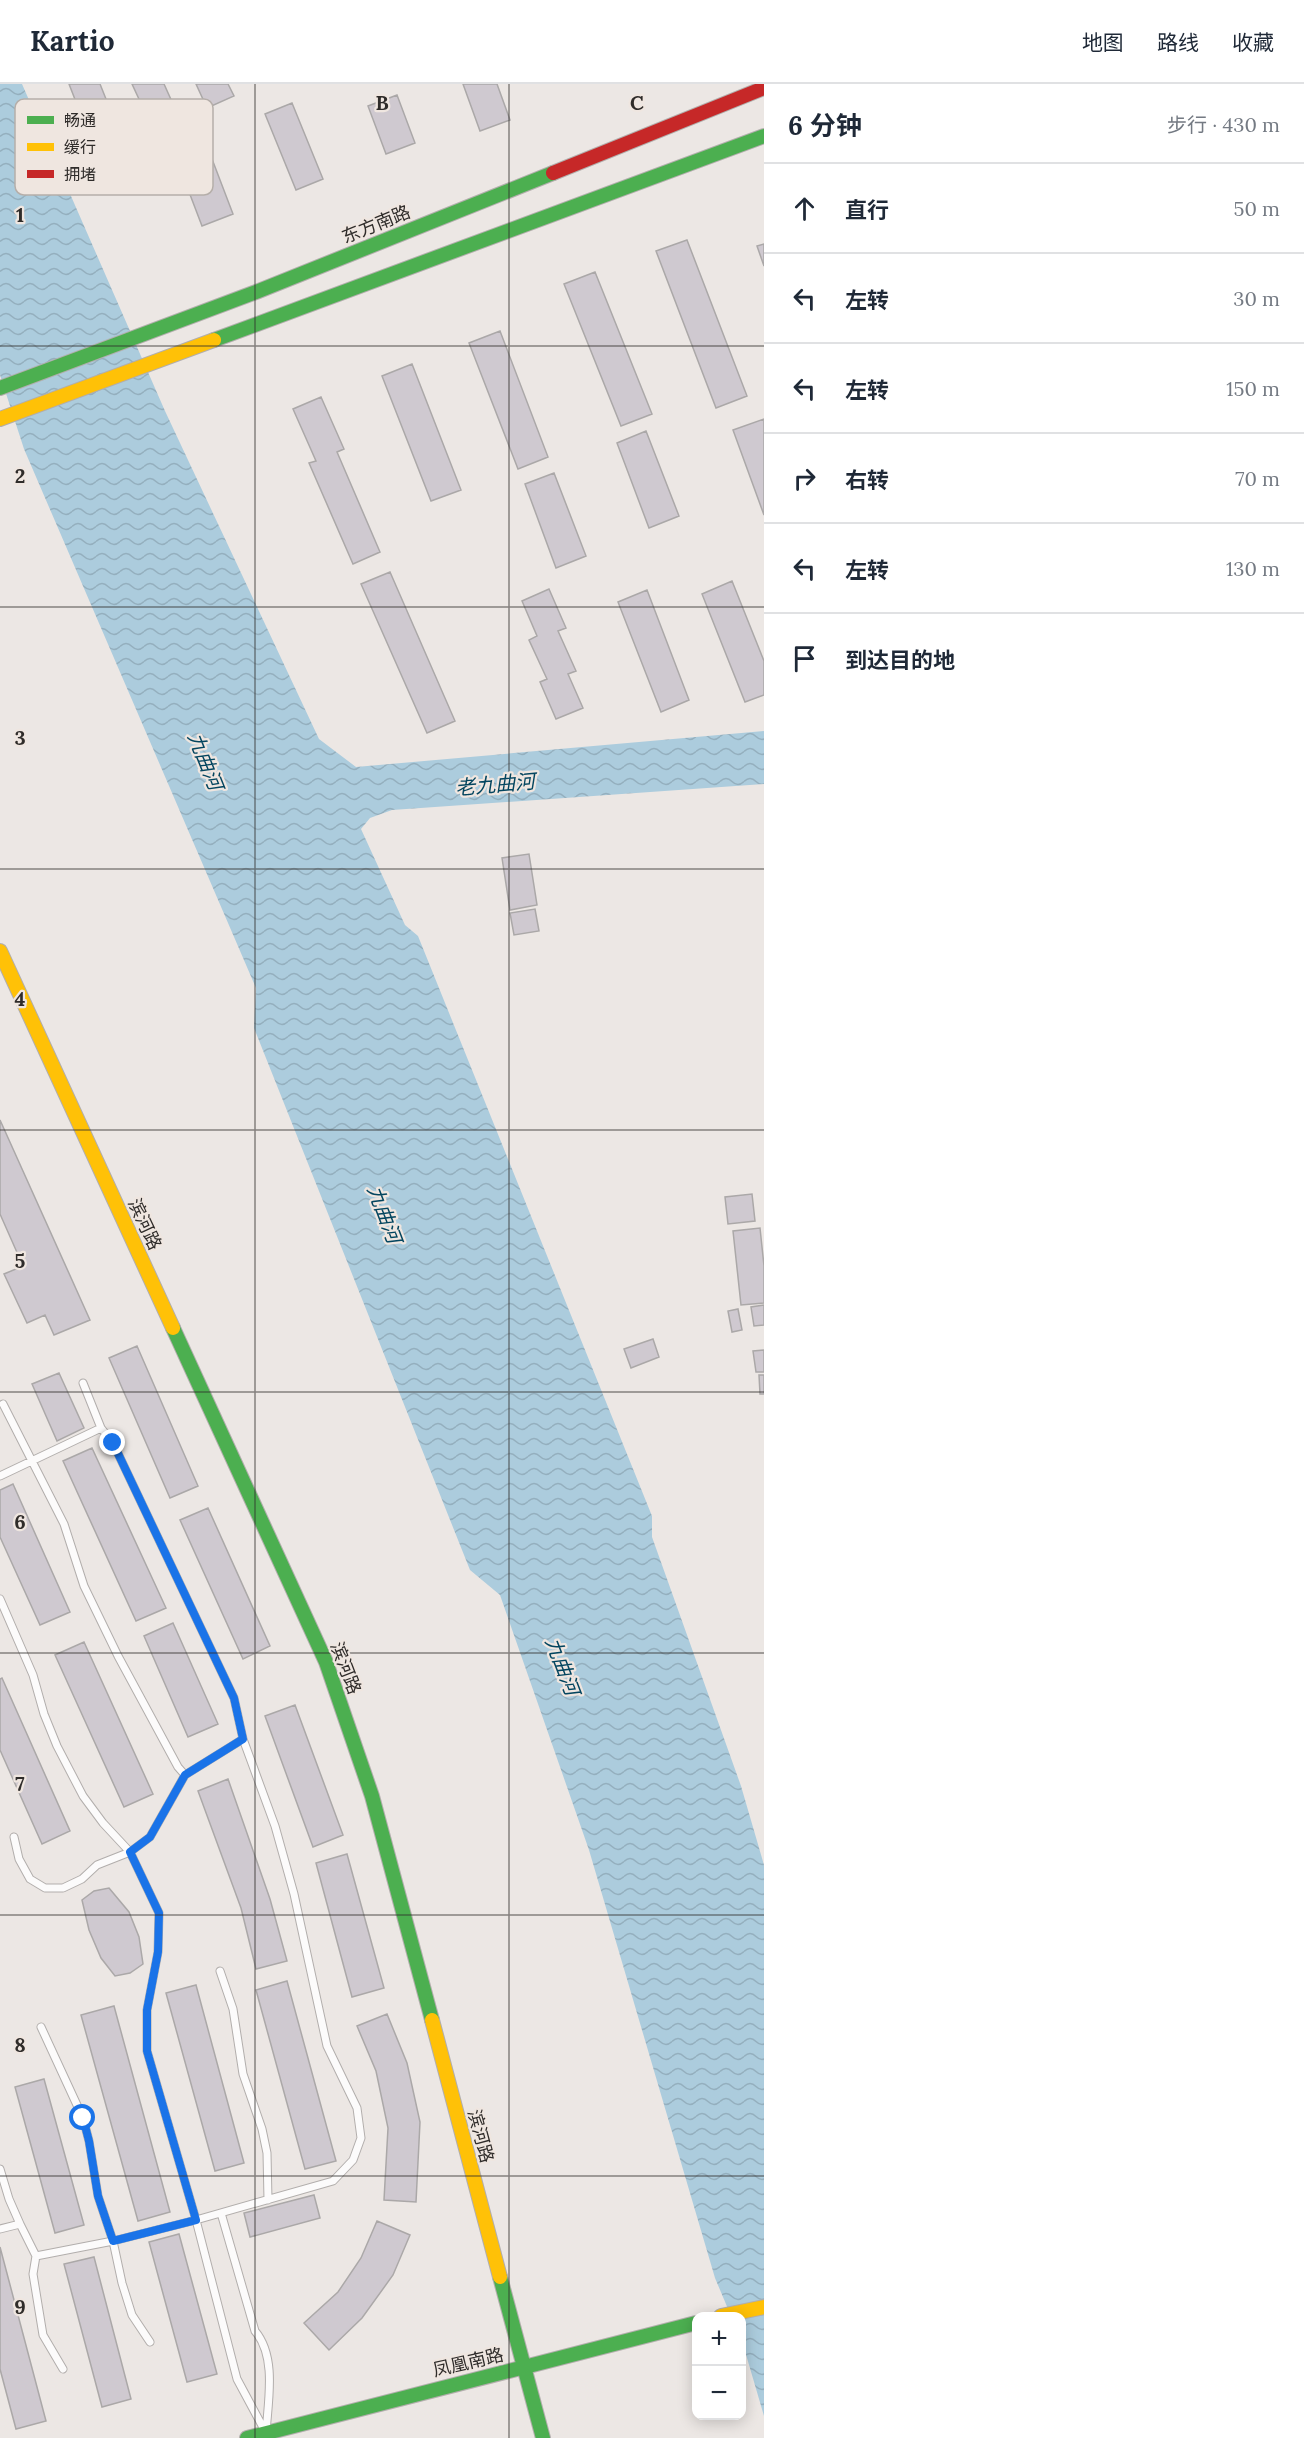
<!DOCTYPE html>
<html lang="zh">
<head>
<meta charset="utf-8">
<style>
  :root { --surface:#fff; --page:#f6f6f7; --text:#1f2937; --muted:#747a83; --line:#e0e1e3 }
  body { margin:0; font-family:Lora,"Noto Sans SC",serif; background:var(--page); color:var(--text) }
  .controls { position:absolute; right:18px; bottom:18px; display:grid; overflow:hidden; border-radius:12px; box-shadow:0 3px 15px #0003 }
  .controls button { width:54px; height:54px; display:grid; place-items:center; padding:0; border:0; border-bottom:2px solid var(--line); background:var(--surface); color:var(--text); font:30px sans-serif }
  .stop { position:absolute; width:18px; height:18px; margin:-14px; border:4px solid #1a73e8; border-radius:50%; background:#fff }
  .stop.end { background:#1a73e8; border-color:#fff; box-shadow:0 2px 6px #0008 }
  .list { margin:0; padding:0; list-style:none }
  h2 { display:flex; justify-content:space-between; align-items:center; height:78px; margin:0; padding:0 24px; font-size:26px }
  h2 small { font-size:20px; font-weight:400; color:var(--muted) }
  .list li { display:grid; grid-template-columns:39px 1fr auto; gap:18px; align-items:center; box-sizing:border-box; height:90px; padding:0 24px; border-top:2px solid var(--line) }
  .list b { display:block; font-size:22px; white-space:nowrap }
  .list em { font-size:20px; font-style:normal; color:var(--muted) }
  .icon { flex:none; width:33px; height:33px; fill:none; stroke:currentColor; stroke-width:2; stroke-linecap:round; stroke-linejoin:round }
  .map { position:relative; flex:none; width:764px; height:2354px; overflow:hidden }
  header { display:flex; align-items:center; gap:36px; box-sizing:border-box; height:84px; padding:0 30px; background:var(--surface); border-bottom:2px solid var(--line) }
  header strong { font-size:28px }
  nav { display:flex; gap:33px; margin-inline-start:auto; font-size:21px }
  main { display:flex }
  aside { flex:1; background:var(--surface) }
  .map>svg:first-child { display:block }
</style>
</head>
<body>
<header>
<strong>Kartio</strong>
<nav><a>地图</a><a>路线</a><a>收藏</a></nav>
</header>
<main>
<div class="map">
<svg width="764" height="2354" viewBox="0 0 764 2354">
  <defs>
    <pattern id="water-waves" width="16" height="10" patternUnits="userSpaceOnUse" patternTransform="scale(1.5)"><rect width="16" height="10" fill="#acccdd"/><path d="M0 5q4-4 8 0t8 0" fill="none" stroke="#94afbe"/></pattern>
  </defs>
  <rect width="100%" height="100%" fill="#ece7e4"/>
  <!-- water -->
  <path fill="url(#water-waves)" d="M0,0H22L165,327L319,655L356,683L764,647V700L392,726L370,734L361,745L405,841L418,852L652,1432V1453L741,1702L764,1781V2332L742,2257V2232H731L715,2194L589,1766L500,1511L470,1486L254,944L256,904L24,365L0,291Z"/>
  <!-- building -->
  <path fill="#cfc9d0" stroke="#aba8a8" stroke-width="1.5" d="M69,0H100L110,25L83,36Z
    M132,0H164L177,29L151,41Z
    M196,0H228L234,12L207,24Z
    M463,0H497L510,36L480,47Z
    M397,11L415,59L386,70L368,22Z
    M292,19L323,95L296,106L265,30Z
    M204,54L233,130L202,142L173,66Z
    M687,156L747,312L716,324L656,167Z
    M764,160V182L757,162Z
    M595,188L652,330L621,342L564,200Z
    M500,247L548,373L518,385L469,259Z
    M412,280L461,406L431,417L382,292Z
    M321,313L344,365L337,368L380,468L353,480L309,379L316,377L293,325Z
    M764,335V431L733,346Z
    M646,347L679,432L649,444L617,359Z
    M554,389L586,472L556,484L525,400Z
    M390,488L455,637L427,649L361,500Z
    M732,497L764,577V611L745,618L702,510Z
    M549,505L566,544L558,547L576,587L568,590L583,624L556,635L540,598L547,595L529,556L537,552L522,517Z
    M647,506L689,616L661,628L618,518Z
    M529,770L537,821L510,826L502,774Z
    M535,825L539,847L514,851L510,829Z
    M0,1036L90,1236L54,1251L45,1231L27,1239L4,1190L23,1182L0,1130Z
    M752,1110L755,1137L728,1140L725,1113Z
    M760,1144L764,1182V1219L741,1221L733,1147Z
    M764,1221V1241L754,1242L751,1223Z
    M738,1225L742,1246L732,1248L728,1227Z
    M653,1255L659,1273L631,1284L624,1265Z
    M137,1262L198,1402L170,1414L109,1274Z
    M764,1266V1288H756L753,1267Z
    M59,1289L84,1344L57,1357L32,1300Z
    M759,1291H764V1310H760Z
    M92,1364L166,1524L136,1537L63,1377Z
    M13,1400L70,1528L40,1541L0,1453V1406Z
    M208,1424L270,1562L243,1575L180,1436Z
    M173,1539L218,1640L188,1653L144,1552Z
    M84,1558L153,1710L124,1723L55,1571Z
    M2,1594L70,1747L42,1760L0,1666V1595Z
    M295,1621L343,1751L313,1763L265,1632Z
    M228,1695L270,1815L287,1877L256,1885L241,1824L198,1707Z
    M347,1770L384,1904L352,1913L316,1779Z
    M109,1804L129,1828L139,1853L143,1880L130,1889L115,1892L101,1874L89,1846L82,1816L94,1807Z
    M287,1897L336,2077L305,2085L256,1906Z
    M196,1901L244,2079L215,2087L166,1909Z
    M114,1922L170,2128L138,2137L81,1931Z
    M387,1930L407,1979L420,2038L416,2118L384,2116L388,2044L376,1987L357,1942Z
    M44,1995L84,2141L55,2149L15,2003Z
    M314,2111L320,2134L250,2153L244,2129Z
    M377,2137L410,2151L393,2191L362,2234L329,2266L304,2239L338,2208L361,2174Z
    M179,2150L217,2290L187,2298L149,2158Z
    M0,2163L46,2337L16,2345L0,2285Z
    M94,2173L131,2315L102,2323L64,2180Z"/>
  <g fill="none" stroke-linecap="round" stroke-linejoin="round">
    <!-- lane casing -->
    <g stroke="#b2aeac" stroke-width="9">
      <path id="lane" d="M3,1320L64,1440L84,1502L118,1572L178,1683L185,1691
        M0,1392L101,1344
        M0,1515L33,1591L44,1630L57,1662L83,1712L103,1739L130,1768L159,1829L158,1868L147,1926V1967L196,2136L237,2295L266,2349C268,2317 277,2273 255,2247L221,2129
        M14,1753L19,1775L30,1795L45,1804H63L82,1795L97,1781L130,1768L150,1753L185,1691L243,1655
        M220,1887L233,1925L243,1990L262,2045L267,2069L268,2116
        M41,1943L83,2034L89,2057L98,2112L113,2157L122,2199L132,2231L150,2258
        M0,2085L9,2115L20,2140
        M0,2145L20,2140L36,2172L33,2190L43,2251L63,2285
        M36,2172L113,2157L196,2136L333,2097L353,2076L361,2054L357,2024L327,1962L294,1810L275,1742L243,1655L234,1614L113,1359L101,1344L83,1299"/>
    </g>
    <!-- fast casing -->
    <g stroke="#b2aeac" stroke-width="16">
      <path id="fast" d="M214,256L764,52
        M0,304L256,208L553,89
        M173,1244L326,1578L372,1712L432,1936
        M500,2193L543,2354
        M247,2354L696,2239"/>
    </g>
    <!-- slow casing -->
    <g stroke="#b2aeac" stroke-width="16">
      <path id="slow" d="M0,335L214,256
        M0,867L173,1244
        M432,1936L500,2193
        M721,2232L764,2223"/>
    </g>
    <!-- jam casing -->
    <g stroke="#b2aeac" stroke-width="16">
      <path id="jam" d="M553,89L764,4"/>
    </g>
    <!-- lane -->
    <use href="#lane" stroke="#fcfbfb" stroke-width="7"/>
    <!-- fast -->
    <use href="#fast" stroke="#4caf50" stroke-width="14"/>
    <!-- slow -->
    <use href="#slow" stroke="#ffc107" stroke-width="14"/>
    <!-- jam -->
    <use href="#jam" stroke="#c62828" stroke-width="14"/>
  </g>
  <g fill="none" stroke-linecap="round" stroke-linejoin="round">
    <!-- route -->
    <path stroke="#1a73e8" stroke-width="8" d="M83,2034L89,2057L98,2112L113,2157L196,2136L147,1967V1926L158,1868L159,1829L130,1768L150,1753L185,1691L243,1655L234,1614L113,1359"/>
  </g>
  <!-- grid -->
  <path fill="none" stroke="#2f2c2a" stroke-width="1.5" stroke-opacity="0.55" d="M255,0V2354M509,0V2354M0,262H764M0,523H764M0,785H764M0,1046H764M0,1308H764M0,1569H764M0,1831H764M0,2092H764"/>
  <g text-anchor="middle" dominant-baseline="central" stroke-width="4.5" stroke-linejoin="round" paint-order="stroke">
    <!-- street labels -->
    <g font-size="18" fill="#2f2c2a" stroke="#efe6e0">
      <text transform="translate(376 140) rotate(-22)">东方南路</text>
      <text transform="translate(145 1140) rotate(65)">滨河路</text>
      <text transform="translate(346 1584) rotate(69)">滨河路</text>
      <text transform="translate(481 2052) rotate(75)">滨河路</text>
      <text transform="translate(468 2278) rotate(-13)">凤凰南路</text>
    </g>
    <!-- water labels -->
    <g font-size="20" font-style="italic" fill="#03455f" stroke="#efe6e0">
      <text transform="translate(206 677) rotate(68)">九曲河</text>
      <text transform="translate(495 700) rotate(-5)">老九曲河</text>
      <text transform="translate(385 1130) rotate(69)">九曲河</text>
      <text transform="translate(563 1582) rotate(69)">九曲河</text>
    </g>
  </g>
  <!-- legend -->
  <rect x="15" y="15" width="198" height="96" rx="9" fill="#efe6e0" stroke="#b5aea9" stroke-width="1.5"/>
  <rect x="27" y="32" width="27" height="8" fill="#4caf50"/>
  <rect x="27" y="59" width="27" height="8" fill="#ffc107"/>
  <rect x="27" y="86" width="27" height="8" fill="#c62828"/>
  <g font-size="16" fill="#2f2c2a">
    <text x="64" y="42">畅通</text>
    <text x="64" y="69">缓行</text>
    <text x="64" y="96">拥堵</text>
  </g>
  <g font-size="20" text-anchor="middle" font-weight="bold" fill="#2f2c2a" stroke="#efe6e0" stroke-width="4.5" stroke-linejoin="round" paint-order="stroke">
    <text x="382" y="26">B</text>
    <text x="637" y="26">C</text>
    <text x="20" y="138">1</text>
    <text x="20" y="399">2</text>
    <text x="20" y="661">3</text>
    <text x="20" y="922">4</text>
    <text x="20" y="1184">5</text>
    <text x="20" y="1445">6</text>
    <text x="20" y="1707">7</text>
    <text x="20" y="1968">8</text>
    <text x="20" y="2230">9</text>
  </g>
</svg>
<div class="controls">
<button>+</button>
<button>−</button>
</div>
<div class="stop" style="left:83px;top:2034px"></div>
<div class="stop end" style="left:113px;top:1359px"></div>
</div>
<aside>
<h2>6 分钟<small>步行 · 430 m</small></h2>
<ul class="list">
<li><svg class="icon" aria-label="ahead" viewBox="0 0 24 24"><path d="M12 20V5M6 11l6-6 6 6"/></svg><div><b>直行</b></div><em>50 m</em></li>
<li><svg class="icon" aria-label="left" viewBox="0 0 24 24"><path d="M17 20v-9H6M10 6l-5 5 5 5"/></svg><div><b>左转</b></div><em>30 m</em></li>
<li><svg class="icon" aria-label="left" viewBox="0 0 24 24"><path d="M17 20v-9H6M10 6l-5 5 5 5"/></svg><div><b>左转</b></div><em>150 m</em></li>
<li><svg class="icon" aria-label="right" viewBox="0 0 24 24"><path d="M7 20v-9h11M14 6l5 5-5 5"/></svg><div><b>右转</b></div><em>70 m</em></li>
<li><svg class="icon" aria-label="left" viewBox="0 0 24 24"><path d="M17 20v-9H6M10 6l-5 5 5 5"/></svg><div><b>左转</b></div><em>130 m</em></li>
<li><svg class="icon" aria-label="arrive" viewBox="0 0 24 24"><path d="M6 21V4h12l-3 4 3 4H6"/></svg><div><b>到达目的地</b></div></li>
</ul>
</aside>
</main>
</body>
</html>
